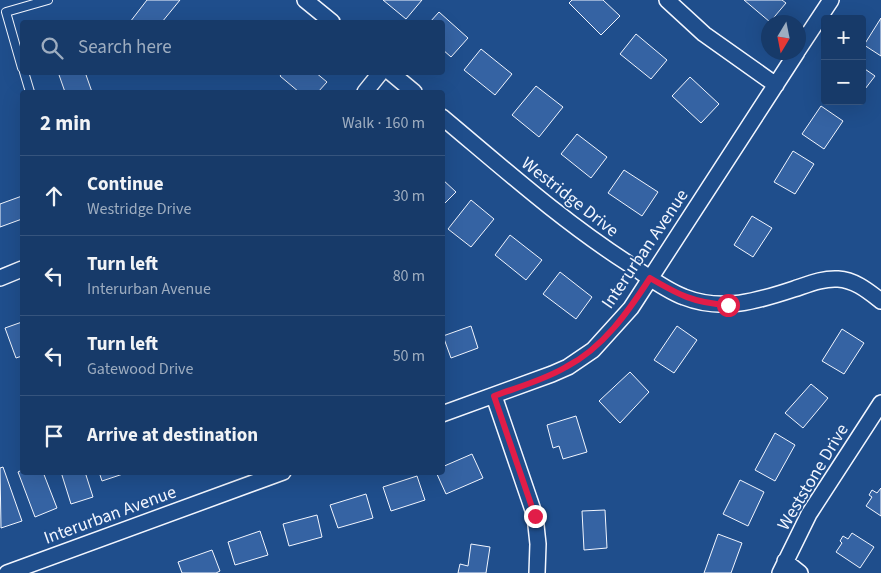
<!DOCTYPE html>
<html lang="en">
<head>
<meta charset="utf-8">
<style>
  :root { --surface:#173a69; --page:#244571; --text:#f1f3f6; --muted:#9eadc0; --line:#36547d }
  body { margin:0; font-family:"Source Sans 3",sans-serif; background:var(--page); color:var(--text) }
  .controls { position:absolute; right:15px; top:15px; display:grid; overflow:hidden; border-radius:5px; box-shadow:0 5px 20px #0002 }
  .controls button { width:45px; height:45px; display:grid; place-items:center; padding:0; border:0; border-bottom:1px solid var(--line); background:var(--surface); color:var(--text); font:25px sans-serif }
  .compass { position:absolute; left:761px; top:15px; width:45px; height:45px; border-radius:50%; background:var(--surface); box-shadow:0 5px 20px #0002; rotate:190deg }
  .stop { position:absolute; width:15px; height:15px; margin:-11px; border:4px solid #e11d48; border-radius:50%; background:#fff }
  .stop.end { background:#e11d48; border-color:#fff; box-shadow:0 1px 5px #0008 }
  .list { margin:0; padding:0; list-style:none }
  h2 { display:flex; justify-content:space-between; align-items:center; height:65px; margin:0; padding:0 20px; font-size:21px }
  h2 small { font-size:16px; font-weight:400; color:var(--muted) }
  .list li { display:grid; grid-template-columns:32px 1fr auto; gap:15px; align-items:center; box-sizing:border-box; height:80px; padding:0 20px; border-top:1px solid var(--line) }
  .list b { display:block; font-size:19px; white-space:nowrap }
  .list p { margin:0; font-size:16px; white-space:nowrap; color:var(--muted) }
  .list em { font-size:16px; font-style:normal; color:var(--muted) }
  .icon { flex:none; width:28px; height:28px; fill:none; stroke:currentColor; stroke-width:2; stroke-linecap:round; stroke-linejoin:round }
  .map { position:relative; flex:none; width:881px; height:573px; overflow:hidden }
  .search { position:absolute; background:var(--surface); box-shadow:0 5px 20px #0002; left:20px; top:20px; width:425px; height:55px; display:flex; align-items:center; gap:12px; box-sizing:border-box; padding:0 18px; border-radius:5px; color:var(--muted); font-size:19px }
  .panel { position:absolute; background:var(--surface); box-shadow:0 5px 20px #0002; left:20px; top:90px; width:425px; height:385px; border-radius:5px }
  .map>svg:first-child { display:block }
</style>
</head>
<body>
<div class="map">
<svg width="881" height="573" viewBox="0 0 881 573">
  <rect width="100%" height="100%" fill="#1f4e8c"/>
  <!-- building -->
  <path fill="#3563a3" stroke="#f2f6ff" d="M147,0H180L162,22H130Z
    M383,0H422L406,19Z
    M572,0H603L620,16L601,35L569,3Z
    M744,0H782L786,3L770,22Z
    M439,12L468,38L451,57L442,49V22H430Z
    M881,18V56L864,45Z
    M636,34L667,60L651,79L620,54Z
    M481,49L512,74L495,95L464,70Z
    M862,67L875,76L862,93Z
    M58,72H85L92,92H65Z
    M283,72H315L327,82L318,92H299L280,76Z
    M690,77L719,104L701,123L672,96Z
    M536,86L563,107L539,137L512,115Z
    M821,106L843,121L824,149L802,134Z
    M577,134L607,157L591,178L561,154Z
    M793,151L814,164L795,194L774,182Z
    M624,170L658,192L642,216L608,193Z
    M442,179L456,192L442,206Z
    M22,196V219L0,227V204Z
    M471,200L494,219L471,247L448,229Z
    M752,216L772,228L753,257L734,245Z
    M510,235L542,260L526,280L495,255Z
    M560,272L592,297L576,319L543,294Z
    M22,322V356L16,358L5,328Z
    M471,326L478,348L451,358L443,336Z
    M677,326L697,340L674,373L654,360Z
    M842,329L864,343L844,374L822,361Z
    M630,372L649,392L620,423L599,401Z
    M811,384L828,398L803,428L785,413Z
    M576,416L587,452L563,459L559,446L553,448L547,425Z
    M775,433L795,445L775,481L755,470Z
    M472,454L483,478L446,494L436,472H442V467Z
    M3,467L22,521L1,528L0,468Z
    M22,470V472H43L57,508L35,517L18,472Z
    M61,472H85L93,497L71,504Z
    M99,472H129L102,481Z
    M417,476L425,500L391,511L383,487Z
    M740,480L764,492L748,526L723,514Z
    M881,488V516L866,506L872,497L869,495L872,490L877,493Z
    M366,494L373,518L338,528L330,505Z
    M605,510L607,548L584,550L582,511Z
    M317,515L322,537L289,546L283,524Z
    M260,531L268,555L235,565L228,542Z
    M852,533L874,547L860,568L836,552L842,543L840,541L843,536L848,539Z
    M718,534L742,543L731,573H704Z
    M471,544L490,547L486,573H458L460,564L468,566Z
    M212,550L220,571L216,573H182L178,562Z"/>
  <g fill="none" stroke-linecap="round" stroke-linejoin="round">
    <!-- lane casing -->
    <g stroke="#f2f6ff" stroke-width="10">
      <path id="lane" d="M22,68L6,12L48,0
        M24,72L30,92"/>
    </g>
    <!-- street casing -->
    <g stroke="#f2f6ff" stroke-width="18">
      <path id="street" d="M305,0L332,22
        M667,0L704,34L776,85
        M798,50L831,0
        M390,72L414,92
        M365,92L381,72
        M442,117C503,168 562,221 629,264C646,275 665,290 684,297C722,312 758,301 794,289C809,284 823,278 838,279C855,280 868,291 881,301
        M0,278L22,269
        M494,396L535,516L538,544L537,573
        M442,414L552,374L568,367L593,350L631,308L797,52
        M785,561L800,573
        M7,573L283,472
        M780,573L809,514L881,403"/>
    </g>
    <!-- lane -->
    <use href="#lane" stroke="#1f4e8c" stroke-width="8"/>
    <!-- street -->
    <use href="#street" stroke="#1f4e8c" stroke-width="15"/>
  </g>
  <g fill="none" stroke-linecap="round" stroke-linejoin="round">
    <!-- route -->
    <path stroke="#e11d48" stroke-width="6" d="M535,516L494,396C518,387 544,380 566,367C603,348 628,312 650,278C679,295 694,303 728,305"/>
  </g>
  <g text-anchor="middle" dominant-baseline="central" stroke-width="4" stroke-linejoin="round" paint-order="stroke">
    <!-- street labels -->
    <g font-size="18" fill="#f2f6ff" stroke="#1f4e8c">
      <text transform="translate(570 197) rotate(38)">Westridge Drive</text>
      <text transform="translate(645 249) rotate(-56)">Interurban Avenue</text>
      <text transform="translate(813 477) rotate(-59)">Weststone Drive</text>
      <text transform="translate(110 515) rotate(-20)">Interurban Avenue</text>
    </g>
  </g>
</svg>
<div class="controls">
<button>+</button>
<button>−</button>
</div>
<svg class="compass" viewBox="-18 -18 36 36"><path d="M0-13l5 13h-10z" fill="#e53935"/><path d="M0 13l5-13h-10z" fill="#9eadc0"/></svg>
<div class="stop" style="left:728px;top:305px"></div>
<div class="stop end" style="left:535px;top:516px"></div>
<div class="search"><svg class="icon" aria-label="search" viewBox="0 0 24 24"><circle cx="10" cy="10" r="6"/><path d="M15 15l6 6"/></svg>Search here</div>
<section class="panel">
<h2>2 min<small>Walk · 160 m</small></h2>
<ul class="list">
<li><svg class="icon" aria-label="ahead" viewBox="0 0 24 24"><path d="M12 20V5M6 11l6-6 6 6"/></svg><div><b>Continue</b><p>Westridge Drive</p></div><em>30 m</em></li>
<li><svg class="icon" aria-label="left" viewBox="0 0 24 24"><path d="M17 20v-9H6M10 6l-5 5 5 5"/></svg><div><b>Turn left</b><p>Interurban Avenue</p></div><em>80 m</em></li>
<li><svg class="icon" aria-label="left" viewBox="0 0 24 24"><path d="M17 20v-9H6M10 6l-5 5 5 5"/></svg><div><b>Turn left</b><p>Gatewood Drive</p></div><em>50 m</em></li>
<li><svg class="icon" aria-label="arrive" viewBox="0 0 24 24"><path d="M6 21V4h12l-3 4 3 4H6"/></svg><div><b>Arrive at destination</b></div></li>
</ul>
</section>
</div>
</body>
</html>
